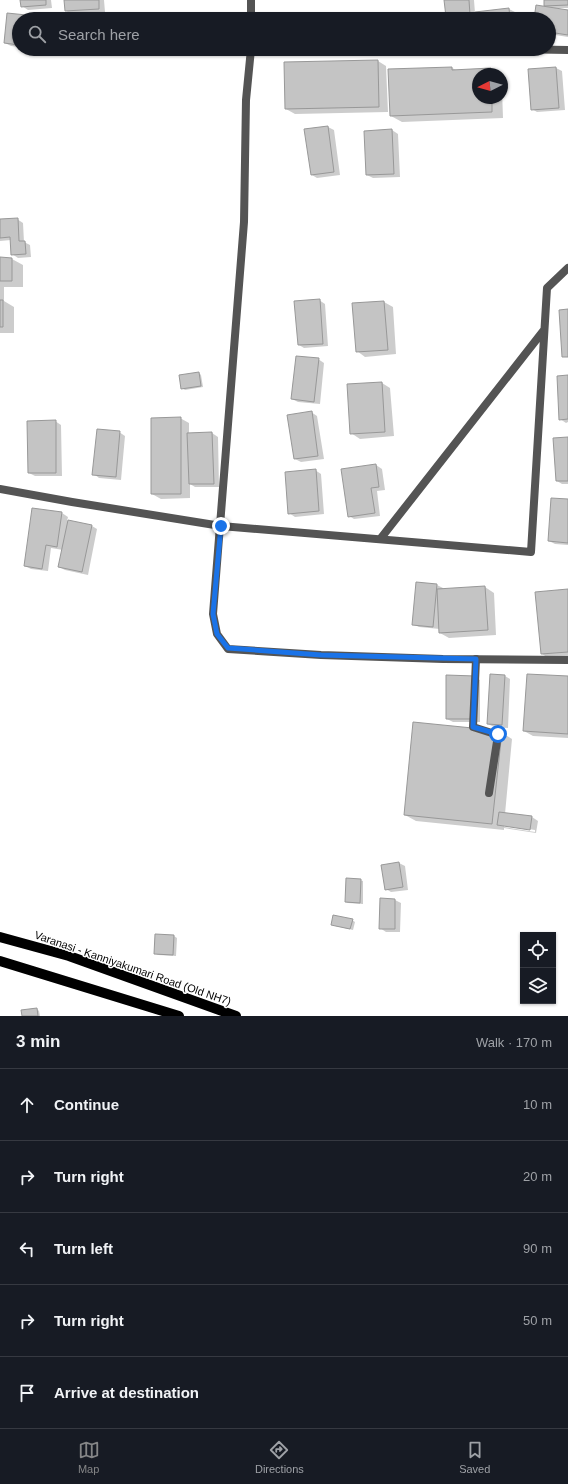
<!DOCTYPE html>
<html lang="en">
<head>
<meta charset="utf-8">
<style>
  :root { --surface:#171b24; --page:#20242c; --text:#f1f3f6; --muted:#9ea1a6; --line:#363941; --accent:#858687 }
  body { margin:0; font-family:Arial,sans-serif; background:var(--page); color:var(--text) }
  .controls { position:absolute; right:12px; bottom:12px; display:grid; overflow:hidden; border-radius:0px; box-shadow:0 1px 3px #0004 }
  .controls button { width:36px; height:36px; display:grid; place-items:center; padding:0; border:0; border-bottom:1px solid var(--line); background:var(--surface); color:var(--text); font:20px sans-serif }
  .compass { position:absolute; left:472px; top:68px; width:36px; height:36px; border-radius:50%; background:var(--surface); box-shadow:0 1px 3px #0004; rotate:264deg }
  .stop { position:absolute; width:12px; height:12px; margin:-9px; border:3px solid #1a73e8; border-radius:50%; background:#fff }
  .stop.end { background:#1a73e8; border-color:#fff; box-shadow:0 1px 4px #0008 }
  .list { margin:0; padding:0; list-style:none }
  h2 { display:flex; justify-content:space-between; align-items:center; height:52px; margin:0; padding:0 16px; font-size:17px }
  h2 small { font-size:13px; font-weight:400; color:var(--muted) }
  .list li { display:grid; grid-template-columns:26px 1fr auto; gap:12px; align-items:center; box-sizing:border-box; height:72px; padding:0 16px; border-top:1px solid var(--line) }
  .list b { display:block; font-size:15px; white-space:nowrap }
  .list em { font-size:13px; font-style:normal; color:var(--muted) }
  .icon { flex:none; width:22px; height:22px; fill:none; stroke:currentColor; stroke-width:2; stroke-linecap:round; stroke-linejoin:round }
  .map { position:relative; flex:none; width:568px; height:1016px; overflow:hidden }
  .search { position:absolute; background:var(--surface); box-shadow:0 1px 3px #0004; left:12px; right:12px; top:12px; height:44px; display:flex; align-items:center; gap:10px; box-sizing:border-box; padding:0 14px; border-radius:22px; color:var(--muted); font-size:15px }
  .sheet { height:412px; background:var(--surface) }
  nav { display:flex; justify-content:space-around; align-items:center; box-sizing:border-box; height:56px; border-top:1px solid var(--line); background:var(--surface); font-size:11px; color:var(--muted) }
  nav a { display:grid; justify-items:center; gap:2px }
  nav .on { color:var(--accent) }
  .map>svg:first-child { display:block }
</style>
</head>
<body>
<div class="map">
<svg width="568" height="1016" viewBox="0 0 568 1016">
  <rect width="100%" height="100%" fill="#fff"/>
  <!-- shadow -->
  <path fill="#0003" fill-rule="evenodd" d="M21,0H51L52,8L28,10L22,6Z
    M65,0H104L105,12L72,14L66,11Z
    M445,0H474L475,13L509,9L515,12V19H477V18L452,19L447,16Z
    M545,0H568V8H555L568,11V37L549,34V19H535L550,9L545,5Z
    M8,14L52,19H19V47L11,46L5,43Z
    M36,49H59L58,52Z
    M378,61L386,66L388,112L295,114L286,109Z
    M452,68L456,70L490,69L498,74H478V98H502V89L503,118L402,122L391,116Z
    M556,68L562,71L565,110L537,112L532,109L529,70Z
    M328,127L334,130L340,175L317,178L312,175Z
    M392,130L398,134L400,177L373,178L367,175Z
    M17,219L23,223L24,242L30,245L31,257L18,258L12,254L11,240L0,241V220Z
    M0,258L12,259L23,265V287H4V301L14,307V333H0Z
    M319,300L325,304L328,346L304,348L299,345Z
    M384,302L393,307L396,354L365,357L357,351Z
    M318,359L324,363L320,404L298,402L292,399Z
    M199,373L201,375L203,387L185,390L182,388Z
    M568,376V422L566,423L560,419Z
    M382,383L390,388L394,436L360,439L351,433Z
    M311,412L317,416L324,459L301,462L295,459Z
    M180,418L189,423V434L212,433L218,437L219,487H195L190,484V498L161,499L152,494Z
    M55,421L61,425L62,476H35L29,473Z
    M119,432L125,436L121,480L99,478L94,474Z
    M568,438V484H562L557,481Z
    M376,465L382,469L385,490L377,491L380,516L354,519L349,516L343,470Z
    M315,470L321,474L324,514L295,517L289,513Z
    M568,500V545L555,544L549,541Z
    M62,513L68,517L67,521L92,526L97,529L88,575L65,570L59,567L63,550L51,548L48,571L31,569L25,566Z
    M437,585L443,588V590L485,587L494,593L496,635L449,638L440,633V629L419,627L413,624Z
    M568,590V657L550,659L542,654Z
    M505,676L510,679L508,728L494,727L488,724Z
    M474,677L480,680V722H453L447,719Z
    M568,677V738L533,736L524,731Z
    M501,732L512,739L505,814L532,817L538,821L536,833L504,828V830L416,821L405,815ZM504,825L535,830V832L504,827Z
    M399,863L405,866L408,890L391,892L386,889Z
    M360,880L363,881V904L348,903L346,902Z
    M395,900L401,903L400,932H386L380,928Z
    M352,920L355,922L353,930L335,926Z
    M156,935L174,936L177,938L176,956L158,955L155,953Z
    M37,1009L39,1011L40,1016H23Z"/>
  <!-- building -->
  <path fill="#c4c4c4" stroke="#989898" d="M20,0H46V5L21,7Z
    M64,0H99V9L65,11Z
    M444,0H469L470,15L446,17Z
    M544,0H568V5L544,6Z
    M536,5L568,10V35L549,32V19H534Z
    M509,8L510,19H476L475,12Z
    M7,13L56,18V19H19V45L4,43Z
    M101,15V19H71Z
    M378,60L379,107L285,109L284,62Z
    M452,67V70L491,68V74H478V98H492V112L390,116L388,69Z
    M556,67L559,108L531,110L528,69Z
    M328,126L334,172L311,175L304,129Z
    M392,129L394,174L366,175L364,131Z
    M18,218L19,241H25L26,254L11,255L10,237L0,238V219Z
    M0,257L12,258V281H0Z
    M320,299L323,344L298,345L294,301Z
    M0,300H3V327H0Z
    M384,301L388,350L356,352L352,303Z
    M568,309V357H562L559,310Z
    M296,356L319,358L314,402L291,399Z
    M199,372L201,386L181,389L179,375Z
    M568,375V419L559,420L557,376Z
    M382,382L385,432L350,434L347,384Z
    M312,411L318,456L294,459L287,415Z
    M181,417V494H151V418Z
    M56,420V473H28L27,421Z
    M97,429L120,431L116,477L92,475Z
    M212,432L214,484H189L187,433Z
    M568,437V481H556L553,438Z
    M376,464L379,487L371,488L375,513L348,517L341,469Z
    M316,469L319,511L288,514L285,472Z
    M551,498L568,499V543L548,541Z
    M32,508L62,512L57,547L46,545L42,569L24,566Z
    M68,520L92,525L82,572L58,567Z
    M416,582L437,584L433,627L412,625Z
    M485,586L488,630L439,633L437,589Z
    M568,589V652L541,654L535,592Z
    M490,674L505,675L502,725L487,724Z
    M527,674L568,676V734L523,731Z
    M446,675L475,676V719H446Z
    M413,722L502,731L492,824L404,815Z
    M499,812L532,816L530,830L497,825Z
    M399,862L403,887L385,890L381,865Z
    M346,878L361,879L360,903L345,902Z
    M380,898L395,899V929H379Z
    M333,915L353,919L350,929L331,925Z
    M155,934L174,935L173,955L154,954Z
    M37,1008L38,1016H22L21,1010Z"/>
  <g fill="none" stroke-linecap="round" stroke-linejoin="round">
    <!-- service -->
    <path stroke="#545454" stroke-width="8" d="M476,659L473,727L498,735L489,793"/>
    <!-- minor -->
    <path stroke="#545454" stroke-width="8" d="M251,0V19
      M251,49L246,100L244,222L213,614L217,634L228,649L321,655L443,659L568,660
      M504,49L568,50
      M0,489L72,502L221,526L531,552L547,288L568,268
      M381,538L544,330"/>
    <!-- primary -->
    <path stroke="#000" stroke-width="10" d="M0,937L69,956L236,1016
      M0,961L179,1016"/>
  </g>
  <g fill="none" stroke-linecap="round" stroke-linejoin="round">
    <!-- route -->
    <path stroke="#1a73e8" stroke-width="5" d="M221,526L213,614L217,634L228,648L321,655L476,659L473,727L498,734"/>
  </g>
  <g text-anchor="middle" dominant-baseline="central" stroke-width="3" stroke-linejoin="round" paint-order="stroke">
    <!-- street labels -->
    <g font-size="11" fill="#000" stroke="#fff">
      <text transform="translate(133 968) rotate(19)">Varanasi - Kanniyakumari Road (Old NH7)</text>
    </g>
  </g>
</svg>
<div class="controls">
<button><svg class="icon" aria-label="locate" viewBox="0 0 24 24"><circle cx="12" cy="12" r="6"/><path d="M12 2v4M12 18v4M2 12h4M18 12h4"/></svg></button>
<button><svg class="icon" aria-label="layers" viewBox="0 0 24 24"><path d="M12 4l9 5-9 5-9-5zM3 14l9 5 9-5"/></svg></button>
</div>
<svg class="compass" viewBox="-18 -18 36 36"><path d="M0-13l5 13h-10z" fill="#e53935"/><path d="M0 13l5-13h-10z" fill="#9ea1a6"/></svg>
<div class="stop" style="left:498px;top:734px"></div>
<div class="stop end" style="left:221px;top:526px"></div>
<div class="search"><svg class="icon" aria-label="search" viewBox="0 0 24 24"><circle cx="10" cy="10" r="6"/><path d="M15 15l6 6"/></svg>Search here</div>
</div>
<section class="sheet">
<h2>3 min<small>Walk · 170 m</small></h2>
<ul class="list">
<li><svg class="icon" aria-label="ahead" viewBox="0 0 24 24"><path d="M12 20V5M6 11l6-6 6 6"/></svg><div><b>Continue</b></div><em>10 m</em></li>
<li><svg class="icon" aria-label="right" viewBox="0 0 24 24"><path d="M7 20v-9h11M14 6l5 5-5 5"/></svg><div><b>Turn right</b></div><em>20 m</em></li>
<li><svg class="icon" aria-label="left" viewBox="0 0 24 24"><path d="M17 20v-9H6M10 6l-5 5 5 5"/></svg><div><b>Turn left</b></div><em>90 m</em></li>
<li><svg class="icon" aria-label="right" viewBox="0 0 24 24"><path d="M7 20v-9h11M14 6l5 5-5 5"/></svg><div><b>Turn right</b></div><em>50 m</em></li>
<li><svg class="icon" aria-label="arrive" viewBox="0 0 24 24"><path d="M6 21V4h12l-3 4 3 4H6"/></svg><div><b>Arrive at destination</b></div></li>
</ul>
</section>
<nav>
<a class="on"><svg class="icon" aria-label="map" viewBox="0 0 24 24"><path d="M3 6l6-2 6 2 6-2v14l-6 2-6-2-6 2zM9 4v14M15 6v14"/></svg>Map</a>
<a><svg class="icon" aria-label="directions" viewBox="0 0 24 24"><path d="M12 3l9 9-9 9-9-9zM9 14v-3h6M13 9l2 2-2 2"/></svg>Directions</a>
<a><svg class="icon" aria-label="saved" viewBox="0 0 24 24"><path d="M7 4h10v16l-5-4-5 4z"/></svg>Saved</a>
</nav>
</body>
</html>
